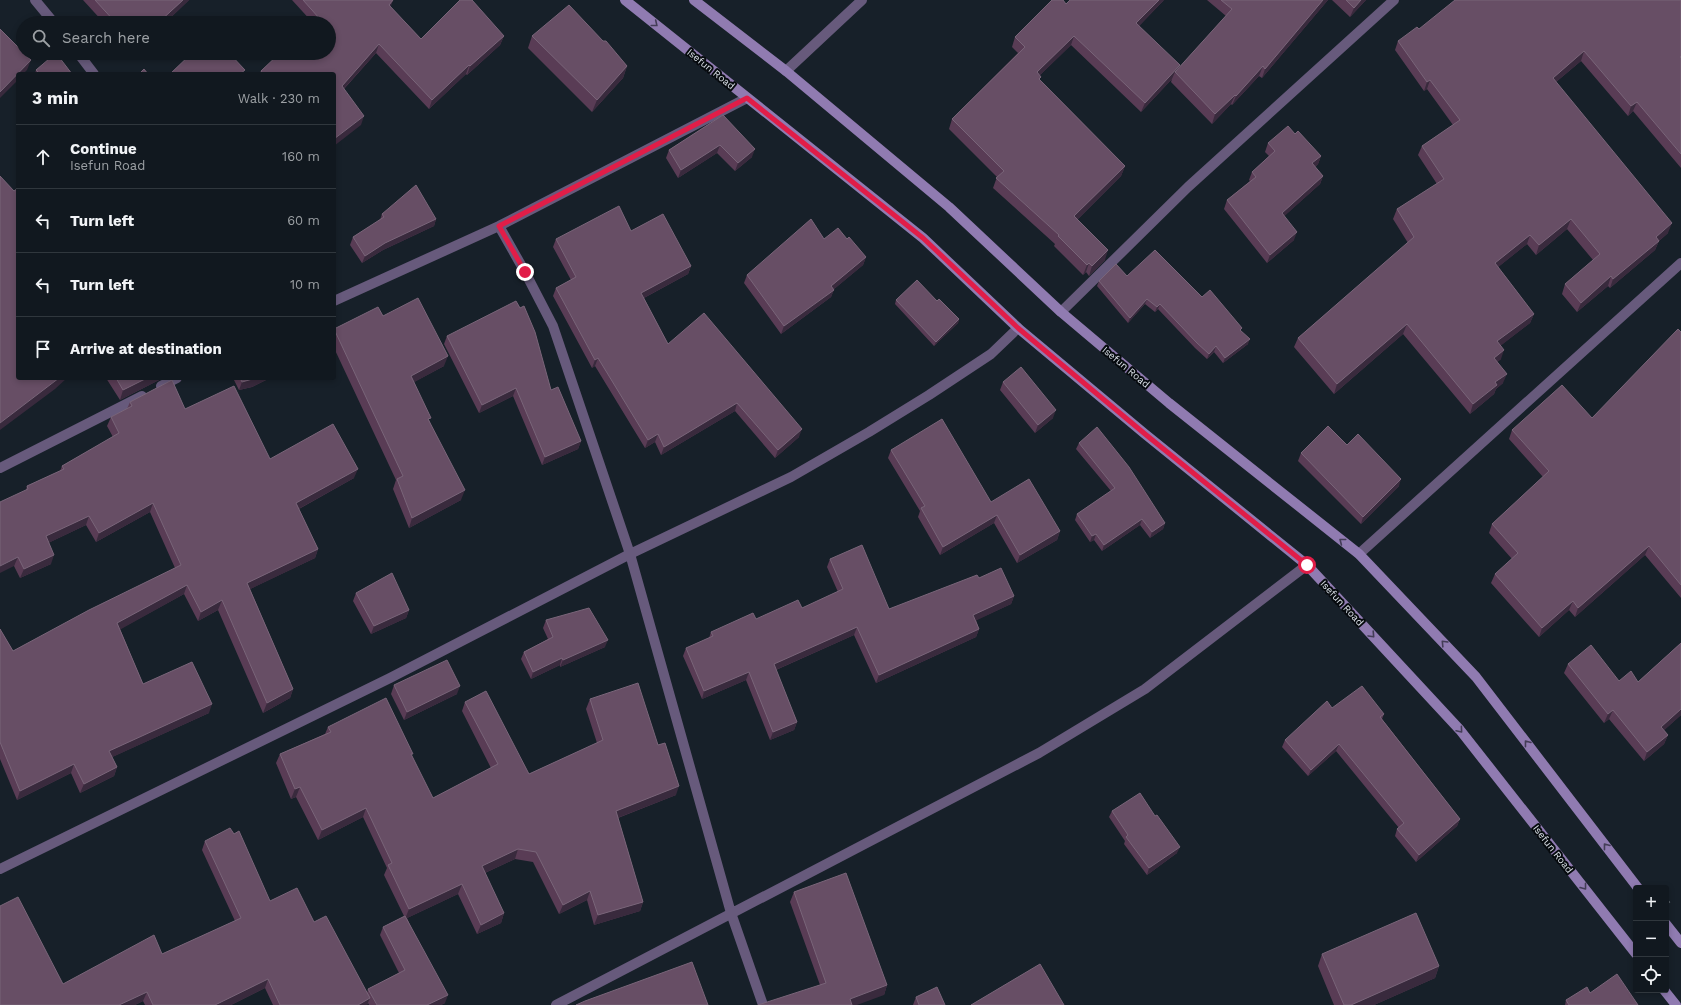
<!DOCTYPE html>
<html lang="en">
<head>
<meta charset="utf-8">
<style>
  :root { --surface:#11181f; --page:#1a2128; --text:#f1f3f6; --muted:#9ca0a4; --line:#30373d }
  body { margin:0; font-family:"Work Sans",sans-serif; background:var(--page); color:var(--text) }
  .controls { position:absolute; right:12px; bottom:12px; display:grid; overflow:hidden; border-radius:4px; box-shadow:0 2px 6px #0003 }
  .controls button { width:36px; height:36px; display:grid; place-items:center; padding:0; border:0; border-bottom:1px solid var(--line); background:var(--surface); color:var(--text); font:20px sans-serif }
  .stop { position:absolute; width:12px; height:12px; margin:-9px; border:3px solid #e11d48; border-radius:50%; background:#fff }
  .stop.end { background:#e11d48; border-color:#fff; box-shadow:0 1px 4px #0008 }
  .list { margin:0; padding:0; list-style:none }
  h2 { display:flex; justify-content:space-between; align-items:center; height:52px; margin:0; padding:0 16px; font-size:17px }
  h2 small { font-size:13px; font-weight:400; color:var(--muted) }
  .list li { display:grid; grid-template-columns:26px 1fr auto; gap:12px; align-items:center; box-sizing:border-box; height:64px; padding:0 16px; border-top:1px solid var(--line) }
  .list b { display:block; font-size:15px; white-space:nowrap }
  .list p { margin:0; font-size:13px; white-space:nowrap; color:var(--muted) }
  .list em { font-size:13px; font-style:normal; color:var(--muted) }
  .icon { flex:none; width:22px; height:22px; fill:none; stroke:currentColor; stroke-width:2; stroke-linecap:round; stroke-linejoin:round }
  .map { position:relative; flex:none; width:1681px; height:1005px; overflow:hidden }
  .search { position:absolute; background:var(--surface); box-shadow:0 2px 6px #0003; left:16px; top:16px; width:320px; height:44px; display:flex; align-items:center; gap:10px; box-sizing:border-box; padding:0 14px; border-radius:22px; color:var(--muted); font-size:15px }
  .panel { position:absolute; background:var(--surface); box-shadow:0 2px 6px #0003; left:16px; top:72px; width:320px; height:308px; border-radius:4px }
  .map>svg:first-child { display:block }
</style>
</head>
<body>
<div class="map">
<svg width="1681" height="1005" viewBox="0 0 1681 1005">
  <rect width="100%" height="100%" fill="#172029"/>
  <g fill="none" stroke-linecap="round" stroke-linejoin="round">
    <!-- path -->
    <path stroke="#5c646c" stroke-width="2.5" stroke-dasharray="2 2" stroke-linecap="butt" d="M1666,898L1670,904"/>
    <!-- street -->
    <path stroke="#675a7c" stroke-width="10" d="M35,0L54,23
      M78,53L94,74
      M786,71L862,0
      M499,226L525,272L553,326L630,554L731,913L763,1005
      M334,301L499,226L747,98
      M1061,312L1188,187L1394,0
      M161,386L177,378
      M0,468L142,396
      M1359,554L1681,263
      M0,869L390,678L630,554L791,477L869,432L929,395L991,354L1018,328
      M556,1005L1039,753L1145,689L1307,565"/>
    <!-- secondary -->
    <path stroke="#907bb1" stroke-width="10" d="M625,0L923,238L1018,328L1145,434L1307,565L1460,730L1636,954
      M694,0L786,71L949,207L1061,312L1169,403L1359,554L1476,677L1638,888
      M1666,924L1681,943
      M1664,990L1676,1005"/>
  </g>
  <!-- wall -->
  <path fill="#593c55" d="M83,0H189L165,23H104Z
    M292,0H393L390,7L421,39L504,36L500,45L467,75L466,74L429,109L376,53L344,89L361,125L334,74H259L261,71L329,23H313Z
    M1164,0L1139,26L1179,68L1226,16L1207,0H1328L1262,78L1259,76L1232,105L1231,104L1212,124L1171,82L1172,79L1141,112L1071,45L1040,75V80L1125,166L1121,176L1077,220L1105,260L1089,276L1086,272L1083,275L1054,246L1055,244L993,188L997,177L949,129L952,119L1018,53L1012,47L1015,37Z
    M1332,0H1366L1350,17Z
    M1681,0V168L1633,111L1628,116L1581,61L1556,82L1668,233L1659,241L1655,250L1610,288L1608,286L1577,312L1562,294L1565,284L1593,260L1567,229L1536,255L1527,244L1498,267L1534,314L1530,323L1501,345V359L1497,362L1503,383L1496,389L1494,394L1470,414L1403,334L1334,394L1294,347L1298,338L1408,243L1393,219L1397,209L1437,184L1418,155L1422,146L1453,125L1427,89L1424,91L1395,50L1398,41Z
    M532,36L603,41L627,66L623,78L592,112L528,48Z
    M36,70L72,74H35Z
    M723,115L752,157L735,171L717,153L678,178L666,158L669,150Z
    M1295,134L1321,156L1318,164L1315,167L1323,176L1320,184L1284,216L1294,240L1267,263L1224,209L1227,200L1250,181L1249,180L1252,172L1269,156L1265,152L1268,143Z
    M382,214L436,219L434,226L383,250L362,263L350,245L353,237L380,220Z
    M631,231L691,266L688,274L644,298L668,344L799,437L775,458L735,411L661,455L655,442L645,448L595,366L592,368L553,296L556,288L571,280L553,247L556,239Z
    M824,239H847L866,257L863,265L834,289L831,297L781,334L744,283L747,275Z
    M1099,281L1202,297L1241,331L1248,344L1223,363L1214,352L1207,359L1195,348L1158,309L1155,312L1145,304L1128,323L1097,286Z
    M896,300L937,301L959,319L958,323L934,346L895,304Z
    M383,316L444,366L414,382L461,500L409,528L393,489L396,480L334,348V329Z
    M1681,332V598L1645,555L1575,617L1569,610L1539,637L1491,583L1495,574L1512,559L1489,533L1492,524L1543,477L1509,439L1512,430L1592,418Z
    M447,336L551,390L581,441L578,449L542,465L513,396L479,413L444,344Z
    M106,378H163L120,400Z
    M233,378H270L252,387L239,390Z
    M1003,382L1053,418L1035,433L1000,390Z
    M130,402L185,409L270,459L354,478L299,509L318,549L315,558L250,589L293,689L290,698L263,713L218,610L198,621L184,594L120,629L143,684L209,713L112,757L117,767L114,776L80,793L71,773L17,800L0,759V629L13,651L175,568L150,512L96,542L86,525L48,543L51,564L20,578L14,566L26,490L27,486L60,471L62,466L113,437L107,426L111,417L127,409Z
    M1079,443L1165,523L1163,529L1150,538L1140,525L1102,551L1094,540L1090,542L1075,520L1077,514L1111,491L1076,449Z
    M891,450L991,502L1060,531L1057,540L1017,563L994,523L940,555L918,517L920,511L888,458Z
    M1301,453L1399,486L1361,524L1298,461Z
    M830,559L889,609L979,578L1014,596L1011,604L976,620L979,629L976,637L876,683L854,635L776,670L797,722L794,730L770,740L746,680L702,699L683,656L686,648L709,638L711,632L756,619L802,608L838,592L827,567Z
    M356,593L409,610L406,618L371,634L353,601Z
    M546,620L605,647L560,667V665L531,679L521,659L524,652L548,639L543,628Z
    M1681,643V715L1664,730L1668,735L1664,744L1644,761L1609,719L1604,723L1564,673L1568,664L1619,681L1638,682Z
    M394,685L457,694L404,720L391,694Z
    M590,699L658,745L676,795L618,818L643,902L640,911L594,925L587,900L559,914L533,862L515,859L485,873L504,913L501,923L477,934L458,894L407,918L445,1003L441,1005H369L368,1003L367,1005H273L265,988L231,1005H145L143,1001L135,1005H0L63,984L162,954L235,921L202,850L205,841L270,901L314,922L367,993L368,989L399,973L380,935L383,927L404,916L384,875L387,868L363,817L318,840L296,797L291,799L276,763L280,754L325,734L328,727L412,757L433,798L491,768L462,711L465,702L529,774L597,743L586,709Z
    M1332,708L1384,714L1382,719L1460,819L1457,826L1416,862L1395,836L1397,829L1399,828L1336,751L1308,776L1282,747L1285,740Z
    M1112,811L1177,853L1147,875L1124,844L1125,841L1109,817Z
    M794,892L887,985L884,995L820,985L790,902Z
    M1322,954L1439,966L1435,978L1374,1005H1334L1318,966Z
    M1590,993L1638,1005H1565L1566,1000Z
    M916,997L945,1005H913Z"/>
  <!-- shaded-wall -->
  <path fill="#392a3d" d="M183,0H189L165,23H158Z
    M393,0L390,9L389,5Z
    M1159,0H1164L1132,33L1136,23Z
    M1323,0H1328L1262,78L1265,69Z
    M1361,0H1366L1350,17L1354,8Z
    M504,36L500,45L467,75L470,66Z
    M1074,36L1071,45L1033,82L1037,72Z
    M379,44L376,53L338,95L342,86Z
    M1584,51L1581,61L1550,87L1553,78Z
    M31,60L27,70L23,74H18V80L0,98V92Z
    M469,65L466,74L429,109L432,100Z
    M1180,65L1176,74L1175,72L1172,79L1141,112L1145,103Z
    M627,66L623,78L592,112L597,100Z
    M1263,66L1259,76L1232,105L1236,96Z
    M1430,80L1427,89L1424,91L1427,82Z
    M1235,95L1231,104L1212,124L1215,114Z
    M1637,102L1633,111L1628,116L1631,106Z
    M364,116L361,125L334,146V139Z
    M720,145L717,153L678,178L681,170Z
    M755,149L752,157L735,171L738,163Z
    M1321,156L1318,164L1309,171L1312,163Z
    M1125,166L1121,176L1071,226L1074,216Z
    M1323,176L1320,184L1279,221L1282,213Z
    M436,219L434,226L383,250L362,263L365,256L385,243Z
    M1571,219L1567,229L1536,255L1539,245Z
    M1672,223L1668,233L1659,241L1655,250L1610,288L1613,279L1656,237Z
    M1297,232L1294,240L1267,263L1270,255Z
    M1530,235L1527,244L1492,272L1495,263Z
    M1108,250L1105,260L1089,276L1092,266Z
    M866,257L863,265L833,290H834L831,297L781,334L784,326Z
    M1089,263L1086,272L1083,275L1087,265Z
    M691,266L688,274L638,301L641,293Z
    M1611,276L1608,286L1577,312L1581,303Z
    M1147,299L1145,304L1128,323L1130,318Z
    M1160,304L1158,309L1155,312L1157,307Z
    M1534,314L1530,323L1494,351L1497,341Z
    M959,319L958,323L934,346L936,342Z
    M1407,324L1403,334L1334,394L1337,384Z
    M1250,339L1248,344L1223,363L1225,358Z
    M1216,346L1214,352L1207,359L1209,354Z
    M1504,350L1501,359L1491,367L1494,358Z
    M448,356L444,366L407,386L411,376Z
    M598,358L595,366L592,368L595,360Z
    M1507,374L1503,383L1496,389L1494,394L1470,414L1473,404L1495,382Z
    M59,378H67L55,389L0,430V423Z
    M147,378H163L120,400L123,390Z
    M256,378H270L252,387L239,390L242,382Z
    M516,388L513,396L479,413L482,405Z
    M737,403L735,411L661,455L664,447Z
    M1056,410L1053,418L1035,433L1038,425Z
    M802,429L799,437L775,458L778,450Z
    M658,434L655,442L645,448L648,440Z
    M581,441L578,449L542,465L545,457Z
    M358,469L354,478L293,512L296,503Z
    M1401,479L1399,486L1361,524L1363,517Z
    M465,490L461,500L409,528L412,518Z
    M153,503L150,512L96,542L99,533Z
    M997,515L994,523L940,555L943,547Z
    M89,516L86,525L42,546L46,536Z
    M1142,519L1140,525L1102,551L1104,545Z
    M1165,523L1163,529L1150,538L1152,532Z
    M1060,531L1057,540L1017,563L1020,555Z
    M1096,534L1094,540L1090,542L1092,536Z
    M1649,546L1645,555L1575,617L1578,608Z
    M318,549L315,558L244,592L247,583Z
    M54,555L51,564L20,578L24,569Z
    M18,557L14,566L0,573V566Z
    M187,585L184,594L114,633L117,623Z
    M1014,596L1011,604L971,623L973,615Z
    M222,600L218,610L198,621L201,612Z
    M1573,601L1569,610L1539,637L1542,628Z
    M409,610L406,618L371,634L374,626Z
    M857,627L854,635L771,672L774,664Z
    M979,629L976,637L876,683L879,675Z
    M608,640L605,647L560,667L563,660Z
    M562,658L560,665L531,679L533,672Z
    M749,672L746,680L702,699L704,691Z
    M460,686L457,694L404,720L407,712Z
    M293,689L290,698L263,713L267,703Z
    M212,704L209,713L106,760L109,751Z
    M1681,709V715L1658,736L1661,727Z
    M1613,710L1609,719L1604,723L1608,714Z
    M797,722L794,730L770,740L773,732Z
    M1668,735L1664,744L1644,761L1647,752Z
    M1339,744L1336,751L1308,776L1311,770Z
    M74,764L71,773L17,800L20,791Z
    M117,767L114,776L80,793L84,784Z
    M679,786L676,795L612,820L616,811Z
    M300,787L296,797L291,799L295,789Z
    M366,808L363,817L318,840L322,830Z
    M1460,819L1457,826L1416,862L1419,855Z
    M1180,847L1177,853L1147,875L1149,868Z
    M518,849L515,859L478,876L482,866Z
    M462,884L458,894L405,919L409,909Z
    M590,891L587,900L559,914L563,905Z
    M643,902L640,911L594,925L598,915Z
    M504,913L501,923L477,934L481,925Z
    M1439,966L1435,978L1374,1005H1351Z
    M268,979L265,988L231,1005H215Z
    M887,985L884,995L857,1005H848L850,999Z
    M147,992L143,1001L135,1005H119Z
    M448,995L445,1003L441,1005H427Z
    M370,998L367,1005H358Z"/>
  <!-- building -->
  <path fill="#674e65" stroke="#796579" d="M95,0H183L158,23H116Z
    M303,0H393L389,5L421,39L460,0H472L504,36L470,66L469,65L432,100L379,44L342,86L364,116L334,139V74H263L261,71L280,53H329V23H313L319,18Z
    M1052,0H1063L1066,4L1070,0H1159L1136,23L1180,65L1145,103L1074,36L1037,72L1041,77L1039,79L1125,166L1074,216L1108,250L1092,266L1089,263L1087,265L1058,236L1059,235L996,178L1004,171L952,119L1025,47L1015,37Z
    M1221,0H1323L1265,69L1263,66L1236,96L1235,95L1215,114L1175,72L1232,9Z
    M1346,0H1361L1354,8Z
    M1455,0H1681V56L1680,57L1681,58V154L1637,102L1631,106L1584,51L1553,78L1672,223L1656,237L1659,241L1613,279L1611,276L1581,303L1565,284L1600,254L1571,219L1539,245L1530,235L1495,263L1534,314L1497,341L1504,350L1494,358L1507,374L1495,382L1497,385L1473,404L1407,324L1337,384L1298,338L1414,237L1397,209L1444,179L1422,146L1460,120L1430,80L1427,82L1398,41L1417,27L1419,29Z
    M569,5L603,41H606L627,66L597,100L532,36Z
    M0,29L23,52V53L31,60L0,92Z
    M56,53L72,74H40L36,70Z
    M192,53H229L245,70L240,74H170Z
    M144,69L148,74H139Z
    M723,115L755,149L738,163L720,145L681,170L669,150Z
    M1288,126L1295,134L1298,131L1321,156L1312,163L1323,176L1282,213L1297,232L1270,255L1227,200L1256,177L1252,172L1275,151L1268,143Z
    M0,176L14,191L18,188V378H59L0,423Z
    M416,185L436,219L385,243L365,256L353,237L384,217L382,214Z
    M619,206L631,231L663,214L691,266L641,293L668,344L704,313L802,429L778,450L737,403L664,447L658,434L648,440L598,358L595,360L556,288L576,277L556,239Z
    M811,219L824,239L838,228L847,239L849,237L866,257L831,286L834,290L784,326L747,275Z
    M1155,250L1202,297L1210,290L1242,328L1240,330L1250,339L1225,358L1216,346L1209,354L1197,343L1160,304L1157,307L1147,299L1130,318L1099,281L1116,264L1127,276Z
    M917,280L937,301L939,299L959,319L936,342L896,300Z
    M418,298L448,356L411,376L431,418L428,419L465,490L412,518L397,479L403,476L334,329L378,307L383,316Z
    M516,301L520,308L524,306L535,332L551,390L558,387L581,441L545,457L516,388L482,405L447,336Z
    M1678,329L1681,332V585L1649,546L1578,608L1573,601L1542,628L1495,574L1518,553L1492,524L1549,471L1512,430L1562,385L1592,418Z
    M1021,367L1056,410L1038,425L1003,382Z
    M116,378H147L123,390Z
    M240,378H256L242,382Z
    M172,380L185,409L234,386L270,459L333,424L358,469L296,503L318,549L247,583L293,689L267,703L222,600L201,612L187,585L117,623L143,684L192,662L212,704L109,751L117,767L84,784L74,764L20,791L0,742V629L13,651L89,610L181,565L153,503L99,533L89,516L46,536L54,555L24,569L18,557L0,566V502L28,489L27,486L64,469L62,466L119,433L111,417L132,406L130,402Z
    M942,419L991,502L1029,479L1060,531L1020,555L997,515L943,547L921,508L925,506L891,450Z
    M1328,426L1347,445L1358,434L1401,479L1363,517L1301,453Z
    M1097,427L1129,467L1165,523L1152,532L1142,519L1104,545L1096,534L1092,536L1077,514L1115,488L1079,443Z
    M862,545L889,609L977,575L979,578L1001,568L1014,596L973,615L979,629L879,675L857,627L774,664L797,722L773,732L749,672L704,691L686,648L713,636L711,632L753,613L756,619L798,600L802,608L843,589L830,559Z
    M392,573L409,610L374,626L356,593Z
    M589,608L608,640L563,660L562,658L533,672L524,652L553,637L546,620Z
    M1681,643V709L1661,727L1668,735L1647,752L1613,710L1608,714L1568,664L1591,645L1619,681L1631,671L1638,682Z
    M447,660L460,686L407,712L394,685Z
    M638,683L658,745L665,743L679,786L616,811L643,902L598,915L590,891L563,905L536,852L518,849L482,866L504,913L481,925L462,884L409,909L388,865L392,863L366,808L322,830L300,787L295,789L280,754L331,732L328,727L386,698L413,754H411L433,798L498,764L465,702L486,691L529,774L603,740L590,699Z
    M1362,686L1384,714L1380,717L1460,819L1419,855L1397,829L1404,823L1339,744L1311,770L1285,740L1327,701L1332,708Z
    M1140,793L1155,816L1157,815L1180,847L1149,868L1126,837L1128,835L1112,811Z
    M230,828L234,834L239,831L270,901L297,888L314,922L326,916L370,998L358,1005H280L268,979L215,1005H153L147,992L119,1005H0V906L18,897L63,984L154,935L162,954L241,918L205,841Z
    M846,873L887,985L850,999L852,1005H758L826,983L794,892Z
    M1416,913L1439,966L1351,1005H1344L1322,954Z
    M405,916L448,995L427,1005H377L368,989L405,970L383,927Z
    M692,962L708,1005H576L585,1001Z
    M1040,964L1064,1005H971Z
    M1617,974L1638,1005H1569L1566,1000L1587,987L1590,993Z
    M937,987L945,1005H919L916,997Z"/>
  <!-- one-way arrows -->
  <defs><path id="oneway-chevron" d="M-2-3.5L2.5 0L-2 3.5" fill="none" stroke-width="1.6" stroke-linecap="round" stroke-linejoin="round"/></defs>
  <g stroke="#443d57">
    <use href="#oneway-chevron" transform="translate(655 24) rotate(39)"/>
    <use href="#oneway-chevron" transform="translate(1342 541) rotate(-142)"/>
    <use href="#oneway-chevron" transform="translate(1372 635) rotate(47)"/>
    <use href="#oneway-chevron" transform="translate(1444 643) rotate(-134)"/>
    <use href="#oneway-chevron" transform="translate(1460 730) rotate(50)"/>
    <use href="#oneway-chevron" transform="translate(1527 743) rotate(-128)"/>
    <use href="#oneway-chevron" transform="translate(1606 846) rotate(-128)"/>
    <use href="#oneway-chevron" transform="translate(1584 887) rotate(52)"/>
  </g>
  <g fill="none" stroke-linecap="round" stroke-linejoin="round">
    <!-- route -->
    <path stroke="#e11d48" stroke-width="5" d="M525,272L499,226L747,98L923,238L1018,328L1145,434L1307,565"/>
  </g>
  <g text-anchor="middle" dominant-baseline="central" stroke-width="4" stroke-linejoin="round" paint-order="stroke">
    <!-- street labels -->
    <g font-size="10" fill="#dbe1e8" stroke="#060a0e">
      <text transform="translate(711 69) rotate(39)">Isefun Road</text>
      <text transform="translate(1126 367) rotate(40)">Isefun Road</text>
      <text transform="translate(1342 603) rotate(47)">Isefun Road</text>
      <text transform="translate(1553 849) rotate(52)">Isefun Road</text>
    </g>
  </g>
</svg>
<div class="controls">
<button>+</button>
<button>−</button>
<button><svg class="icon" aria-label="locate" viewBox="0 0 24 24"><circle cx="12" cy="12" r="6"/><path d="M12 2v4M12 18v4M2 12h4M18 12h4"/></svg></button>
</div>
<div class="stop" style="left:1307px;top:565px"></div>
<div class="stop end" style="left:525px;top:272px"></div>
<div class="search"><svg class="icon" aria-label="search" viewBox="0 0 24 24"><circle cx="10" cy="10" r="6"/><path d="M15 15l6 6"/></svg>Search here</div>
<section class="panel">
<h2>3 min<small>Walk · 230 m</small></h2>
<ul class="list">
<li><svg class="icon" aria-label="ahead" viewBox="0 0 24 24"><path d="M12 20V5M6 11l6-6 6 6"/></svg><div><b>Continue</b><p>Isefun Road</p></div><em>160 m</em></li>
<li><svg class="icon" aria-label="left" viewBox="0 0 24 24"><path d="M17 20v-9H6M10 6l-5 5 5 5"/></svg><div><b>Turn left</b></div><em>60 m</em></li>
<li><svg class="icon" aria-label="left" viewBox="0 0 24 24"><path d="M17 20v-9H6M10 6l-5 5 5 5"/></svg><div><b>Turn left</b></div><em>10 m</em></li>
<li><svg class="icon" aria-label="arrive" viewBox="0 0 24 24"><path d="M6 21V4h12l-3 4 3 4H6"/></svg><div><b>Arrive at destination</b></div></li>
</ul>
</section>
</div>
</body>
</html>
